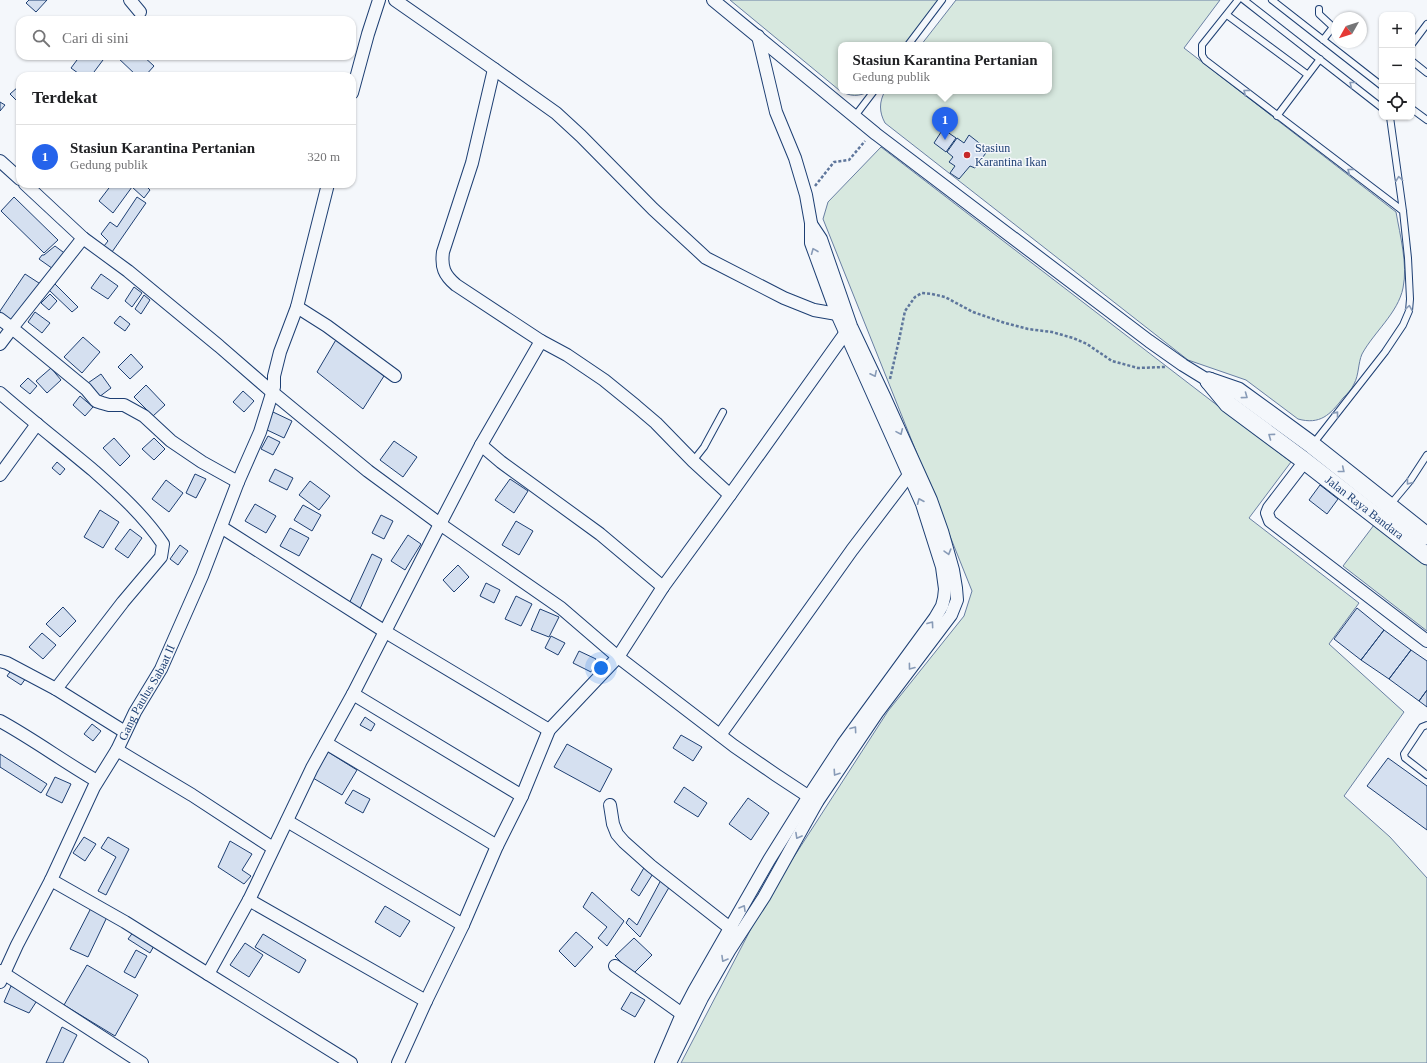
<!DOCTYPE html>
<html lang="id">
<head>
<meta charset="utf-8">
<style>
  :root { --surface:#fff; --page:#f6f6f6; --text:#202124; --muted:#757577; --line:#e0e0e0; --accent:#2563eb }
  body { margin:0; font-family:Georgia,serif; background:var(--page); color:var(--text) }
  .controls { position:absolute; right:12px; top:12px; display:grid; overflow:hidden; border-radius:8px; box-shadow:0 1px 3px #0004 }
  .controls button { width:36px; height:36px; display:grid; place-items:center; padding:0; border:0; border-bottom:1px solid var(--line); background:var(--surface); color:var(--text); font:20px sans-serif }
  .compass { position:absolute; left:1331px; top:12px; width:36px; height:36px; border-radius:50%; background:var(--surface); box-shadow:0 1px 3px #0004; rotate:231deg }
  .you { position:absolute; left:601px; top:668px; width:14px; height:14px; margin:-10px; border:3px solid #fff; border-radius:50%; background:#1a73e8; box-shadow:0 0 0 6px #1a73e833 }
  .badge { display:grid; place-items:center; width:26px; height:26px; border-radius:50%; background:var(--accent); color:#fff; font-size:13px; font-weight:700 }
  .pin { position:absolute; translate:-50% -33px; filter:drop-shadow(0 1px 2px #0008) }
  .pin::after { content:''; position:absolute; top:21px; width:14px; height:12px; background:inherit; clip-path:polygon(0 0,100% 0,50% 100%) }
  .popup { position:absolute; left:838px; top:42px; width:214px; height:52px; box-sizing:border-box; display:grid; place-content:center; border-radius:8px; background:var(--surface); filter:drop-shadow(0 1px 3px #0005); font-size:13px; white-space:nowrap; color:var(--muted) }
  .popup b { font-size:15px; color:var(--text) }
  .popup::after { content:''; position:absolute; left:50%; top:100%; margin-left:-8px; border:8px solid transparent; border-top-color:var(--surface) }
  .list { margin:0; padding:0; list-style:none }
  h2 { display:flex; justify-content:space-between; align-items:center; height:52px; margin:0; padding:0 16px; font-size:17px }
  h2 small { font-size:13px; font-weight:400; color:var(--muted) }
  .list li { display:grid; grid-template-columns:26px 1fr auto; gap:12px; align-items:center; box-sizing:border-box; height:64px; padding:0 16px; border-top:1px solid var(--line) }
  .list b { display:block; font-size:15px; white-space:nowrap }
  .list p { margin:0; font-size:13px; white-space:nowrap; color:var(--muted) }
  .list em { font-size:13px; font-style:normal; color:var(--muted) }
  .icon { flex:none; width:22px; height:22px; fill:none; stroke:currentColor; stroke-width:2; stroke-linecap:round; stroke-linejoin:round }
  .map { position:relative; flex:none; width:1427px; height:1063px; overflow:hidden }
  .search { position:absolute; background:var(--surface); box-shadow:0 1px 3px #0004; left:16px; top:16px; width:340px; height:44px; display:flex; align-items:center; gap:10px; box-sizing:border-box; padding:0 14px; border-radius:12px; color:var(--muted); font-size:15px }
  .panel { position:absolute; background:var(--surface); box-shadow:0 1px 3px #0004; left:16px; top:72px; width:340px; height:116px; border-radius:12px }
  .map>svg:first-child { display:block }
</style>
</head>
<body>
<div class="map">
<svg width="1427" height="1063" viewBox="0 0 1427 1063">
  <rect width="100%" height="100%" fill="#f4f7fb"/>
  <!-- green -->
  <path fill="#d7e8df" stroke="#687fa3" d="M730,0H940L906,45H841V91H870C859,97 850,97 839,90Z
    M956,0H1220L1184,48L1396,212C1400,235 1408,265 1403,288C1398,313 1374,332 1362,354C1358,363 1359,375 1354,384C1352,389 1347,394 1343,398C1330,415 1320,425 1298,419L1246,380L1188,360L885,123C879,112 879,102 885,91H1049V45H921Z
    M881,147L1291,462L1249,518L1359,603L1329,644L1404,712L1344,796L1390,837L1427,878V1063H681L766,900L888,711L964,616L972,591L823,219L828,202Z
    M1374,525L1427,565V631L1343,566Z"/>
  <!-- building -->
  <path fill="#d5e0f0" stroke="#1d3f73" d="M29,0H47L36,12L26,3Z
    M80,56H106L91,76H82L71,68Z
    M116,56H143L154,66L145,76H137Z
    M18,87L20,90V104L10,94Z
    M0,102L5,105L0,111Z
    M943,129L956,138L946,152L934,143Z
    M969,135L988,150L975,168L970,166L959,179L950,173L955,166L949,162L953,157L947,152L957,138L964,143Z
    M112,184H144L150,190L144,198L132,187L113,213L99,201Z
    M14,197L58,240L44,253L1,211Z
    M137,197L146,203L112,252L104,246L108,241L101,234L110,222L117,227Z
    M55,246L67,255L56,271L39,259L42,255H44Z
    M25,274L42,285L13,325L0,316V311Z
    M101,274L118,286L108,299L91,288Z
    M54,283L78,307L72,312L49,290Z
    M134,287L142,293L132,307L125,301Z
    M50,294L57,301L49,310L41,303Z
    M144,295L150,300L141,314L135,309Z
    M35,312L50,323L42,333L28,322Z
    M120,316L130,324L125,331L114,323Z
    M83,337L100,352L82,373L64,357Z
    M337,338L384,376L363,409L317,372Z
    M131,354L143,367L130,379L118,367Z
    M51,368L61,380L47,393L36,381Z
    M101,374L111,388L99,397L88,383Z
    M28,378L37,386L30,394L20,386Z
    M146,385L165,405L153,416L134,397Z
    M243,391L254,401L244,412L233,402Z
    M80,396L93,407L85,416L73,405Z
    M273,412L292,421L284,438L265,429Z
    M268,436L280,442L273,455L261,449Z
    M114,438L130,456L120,466L103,448Z
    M154,438L165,449L154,460L142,449Z
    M394,441L417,457L403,477L380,460Z
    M57,462L65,469L60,475L52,468Z
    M275,469L293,478L287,490L269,481Z
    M195,474L206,479L196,498L186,493Z
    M510,479L528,491L514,513L495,500Z
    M166,480L183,493L169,512L152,499Z
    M310,481L330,496L319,510L299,495Z
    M1320,485L1338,499L1327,514L1309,500Z
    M255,504L276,516L266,533L245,521Z
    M303,505L321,515L312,531L294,520Z
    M100,510L119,522L103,548L84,537Z
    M381,515L393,521L384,539L372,533Z
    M516,521L533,531L519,555L502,545Z
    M290,528L309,538L299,556L280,546Z
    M130,529L142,538L128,558L115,549Z
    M408,535L421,544L405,570L391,561Z
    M180,545L188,551L178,565L170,559Z
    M372,554L382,559L359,611L348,606Z
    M458,565L469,577L454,592L443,580Z
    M486,583L500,590L494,603L480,596Z
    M516,596L532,604L521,626L505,619Z
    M63,607L76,621L60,637L46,624Z
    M1357,608L1384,630L1361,660L1334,639Z
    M540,609L559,617L549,637L531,630Z
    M1384,630L1411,650L1389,679L1361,660Z
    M42,633L56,645L43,659L29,647Z
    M551,636L565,643L558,655L545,648Z
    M1411,650L1427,661V690L1419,701L1389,679Z
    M579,651L596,659L591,672L573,663Z
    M12,669L26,678L21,685L7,676Z
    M1427,690V707L1419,701Z
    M365,717L375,724L371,731L360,725Z
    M92,724L101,731L93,741L84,734Z
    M681,735L702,747L693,761L673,748Z
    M567,744L612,769L600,792L554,767Z
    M328,752L357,770L342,795L313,778Z
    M0,754L47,784L41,793L0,767Z
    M1388,758L1427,786V830L1367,786Z
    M55,777L71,784L62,803L46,795Z
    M684,787L707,803L698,817L674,802Z
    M353,790L370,799L363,813L345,803Z
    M748,798L769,813L751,840L729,824Z
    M84,837L96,844L85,861L73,853Z
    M108,837L129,849L106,895L98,891L116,857L101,848Z
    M230,841L252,854L242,870L251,876L244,884L218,867Z
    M645,866L654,872L639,896L631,890Z
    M661,880L671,884L640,937L626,923L629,918L637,925Z
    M592,892L624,921L607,946L598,938L607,927L583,907Z
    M385,906L410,921L400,937L375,922Z
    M91,908L107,917L88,957L70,949Z
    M134,931L155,944L150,953L128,939Z
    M576,932L593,947L575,967L559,951Z
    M263,934L306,960L299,973L255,947Z
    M634,938L652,955L633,974L615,956Z
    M245,943L263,955L249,977L230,965Z
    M136,950L147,956L135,978L124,972Z
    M87,965L138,995L115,1036L64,1005Z
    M11,986L38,999L29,1013L4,1002Z
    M631,992L645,1000L635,1017L621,1009Z
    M62,1027L77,1035L63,1063H46Z"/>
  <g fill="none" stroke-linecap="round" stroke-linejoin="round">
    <!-- lane casing -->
    <g stroke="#1d3f73" stroke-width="8">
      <path id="lane" d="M1238,0L1202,45V55L1205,60L1403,211
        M1244,0L1382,108
        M1272,0L1382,86
        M1319,9V14L1333,27L1323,40
        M1227,15L1308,75
        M1412,44L1427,24
        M908,45L942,0
        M1412,61L1427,73
        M1412,109L1427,120
        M855,116L874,91
        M1277,116L1320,59
        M1313,444L1385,352L1403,325L1409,311L1410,299L1408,258L1403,211L1390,117
        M693,461L704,447L723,412
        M1390,505L1410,481L1427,455
        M1427,725L1422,727L1404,754L1405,758L1427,775"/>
    </g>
    <!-- street casing -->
    <g stroke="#1d3f73" stroke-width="14">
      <g id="street">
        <path d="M130,0L140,12"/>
        <path d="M395,0L494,69L556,113L581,136L653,209L706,258L784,298L814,310L837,314L843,313"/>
        <path d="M713,0L876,134L1149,341L1183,365L1209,381"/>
        <path d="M494,69L472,163L443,252C441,267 444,275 456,285L541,341"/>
        <path d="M352,93L368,34L379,0"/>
        <path d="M0,161L20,179"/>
        <path d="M25,184L83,238L128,271L219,346L272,392L368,471L440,524L481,445L541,341L567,355L604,380L636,406L656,423L693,461L730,495L663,587L618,657L734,746L776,775L817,802"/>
        <path d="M83,238L12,328L86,389L96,401L102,403L109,405H124L144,416L171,441L202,462L238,482"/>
        <path d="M297,307L327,326L395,376"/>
        <path d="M0,319L12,328L0,344"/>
        <path d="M0,393C31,420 63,445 94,471C120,494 144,516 163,544L161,557L123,602L56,689"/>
        <path d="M481,445L501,462L600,534L663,587"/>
        <path d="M1305,461L1269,508L1267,513L1270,521L1427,641"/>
        <path d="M0,475L37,424"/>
        <path d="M730,495L849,328"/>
        <path d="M221,527L384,631L549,730"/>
        <path d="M0,661L7,663L56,689L125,732"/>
        <path d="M353,694L522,796"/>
        <path d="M0,721C33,739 64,762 97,781"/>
        <path d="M720,735L852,550L909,475"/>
        <path d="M326,743L497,846"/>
        <path d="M117,750L192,795L273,848"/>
        <path d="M610,805L613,824L617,834L624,842L651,866L735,932"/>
        <path d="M287,821L463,925"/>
        <path d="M51,880L125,922L208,974L249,900L312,768L353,694L440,524L561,608L618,657L549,730L522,796L497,846L463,925L426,1001L398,1063"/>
        <path d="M249,900L426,1001"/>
        <path d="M615,966L682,1014"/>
        <path d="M0,971L142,1063"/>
        <path d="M208,974L351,1063"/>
        <path id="s1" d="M0,982L17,945L51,880L94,787L117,750L135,712L161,669L202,576L238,482L260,432L274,387V376L280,352L297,307L328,184"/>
        <path d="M661,1063L682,1014L694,991L769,860L809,796L843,744L935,618L942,606L944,598L945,589L942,567L922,504L837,314L811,243V223L806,195L795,158L776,112L758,36"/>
        <path d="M670,1063L702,998L729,951L764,897L817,802L877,713L951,615L957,600L956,588L953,570L942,531L931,500L884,396L851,326L821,239L811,224"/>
      </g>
    </g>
    <!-- secondary casing -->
    <g stroke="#1d3f73" stroke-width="19">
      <g id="secondary">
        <path id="s2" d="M1209,381L1228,404L1302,459L1427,556"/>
        <path d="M1209,381L1238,391L1312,445L1427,536"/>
      </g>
    </g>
    <!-- path -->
    <path stroke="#5e769c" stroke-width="2.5" stroke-dasharray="3 2" stroke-linecap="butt" d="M815,186L834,162L849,160L865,141
      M890,379L899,340L905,311L915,297L922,293L932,294L945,297L973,312L1005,323L1028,329L1052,332L1073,338L1087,344L1112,361L1138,368L1165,367"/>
    <!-- lane -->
    <use href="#lane" stroke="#f4f7fb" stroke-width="6"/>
    <!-- street -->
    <use href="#street" stroke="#f4f7fb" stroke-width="12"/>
    <!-- secondary -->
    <use href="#secondary" stroke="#f4f7fb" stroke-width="17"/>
  </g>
  <!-- one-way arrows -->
  <defs><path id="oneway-chevron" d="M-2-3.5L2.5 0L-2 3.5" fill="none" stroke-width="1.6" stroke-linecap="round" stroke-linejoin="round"/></defs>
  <g stroke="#889bb7">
    <use href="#oneway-chevron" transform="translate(1352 84) rotate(-141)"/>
    <use href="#oneway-chevron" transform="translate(1246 92) rotate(-143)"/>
    <use href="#oneway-chevron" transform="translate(1350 171) rotate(-143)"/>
    <use href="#oneway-chevron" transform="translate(1399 179) rotate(-98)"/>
    <use href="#oneway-chevron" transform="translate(814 251) rotate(-112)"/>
    <use href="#oneway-chevron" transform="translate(1409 308) rotate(-81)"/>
    <use href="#oneway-chevron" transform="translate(874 374) rotate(64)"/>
    <use href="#oneway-chevron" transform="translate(1245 396) rotate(36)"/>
    <use href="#oneway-chevron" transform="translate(1336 414) rotate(-52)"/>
    <use href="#oneway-chevron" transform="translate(900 432) rotate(66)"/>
    <use href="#oneway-chevron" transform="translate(1271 436) rotate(-144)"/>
    <use href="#oneway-chevron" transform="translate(1342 470) rotate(39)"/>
    <use href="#oneway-chevron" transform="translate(1409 482) rotate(127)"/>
    <use href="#oneway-chevron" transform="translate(920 501) rotate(-113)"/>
    <use href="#oneway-chevron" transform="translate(948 552) rotate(74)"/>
    <use href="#oneway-chevron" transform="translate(931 624) rotate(-54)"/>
    <use href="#oneway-chevron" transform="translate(911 667) rotate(127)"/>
    <use href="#oneway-chevron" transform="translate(854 729) rotate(-54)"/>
    <use href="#oneway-chevron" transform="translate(836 773) rotate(124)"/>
    <use href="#oneway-chevron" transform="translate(798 836) rotate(119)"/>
    <use href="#oneway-chevron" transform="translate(743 908) rotate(-60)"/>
    <use href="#oneway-chevron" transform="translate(724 959) rotate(120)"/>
  </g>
  <!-- markers -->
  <circle fill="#c62828" stroke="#f4f7fb" stroke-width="1.5" cx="967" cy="155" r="4"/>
  <g text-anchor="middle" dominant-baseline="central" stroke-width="3" stroke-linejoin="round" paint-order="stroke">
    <!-- poi labels -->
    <g font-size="12" fill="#1d3f73" stroke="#f4f7fb" text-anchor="start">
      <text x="975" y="148">Stasiun<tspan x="975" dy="14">Karantina Ikan</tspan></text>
    </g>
    <!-- street labels -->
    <g font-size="12" fill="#1d3f73" stroke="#f4f7fb">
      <text stroke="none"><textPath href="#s2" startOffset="201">Jalan Raya Bandara</textPath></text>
      <text stroke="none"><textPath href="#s1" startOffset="325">Gang Paulus Sabaat II</textPath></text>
    </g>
  </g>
</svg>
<div class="controls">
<button>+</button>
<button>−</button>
<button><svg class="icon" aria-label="locate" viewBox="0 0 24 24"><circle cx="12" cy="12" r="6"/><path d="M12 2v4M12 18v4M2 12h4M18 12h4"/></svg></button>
</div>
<svg class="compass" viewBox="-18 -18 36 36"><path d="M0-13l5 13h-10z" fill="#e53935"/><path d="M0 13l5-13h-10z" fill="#757577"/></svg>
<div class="you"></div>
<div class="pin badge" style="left:945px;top:140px">1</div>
<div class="popup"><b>Stasiun Karantina Pertanian</b>Gedung publik</div>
<div class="search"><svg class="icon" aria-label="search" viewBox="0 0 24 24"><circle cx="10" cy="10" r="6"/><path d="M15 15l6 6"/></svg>Cari di sini</div>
<section class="panel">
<h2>Terdekat<small></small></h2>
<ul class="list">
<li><span class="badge">1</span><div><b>Stasiun Karantina Pertanian</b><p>Gedung publik</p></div><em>320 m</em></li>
</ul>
</section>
</div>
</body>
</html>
